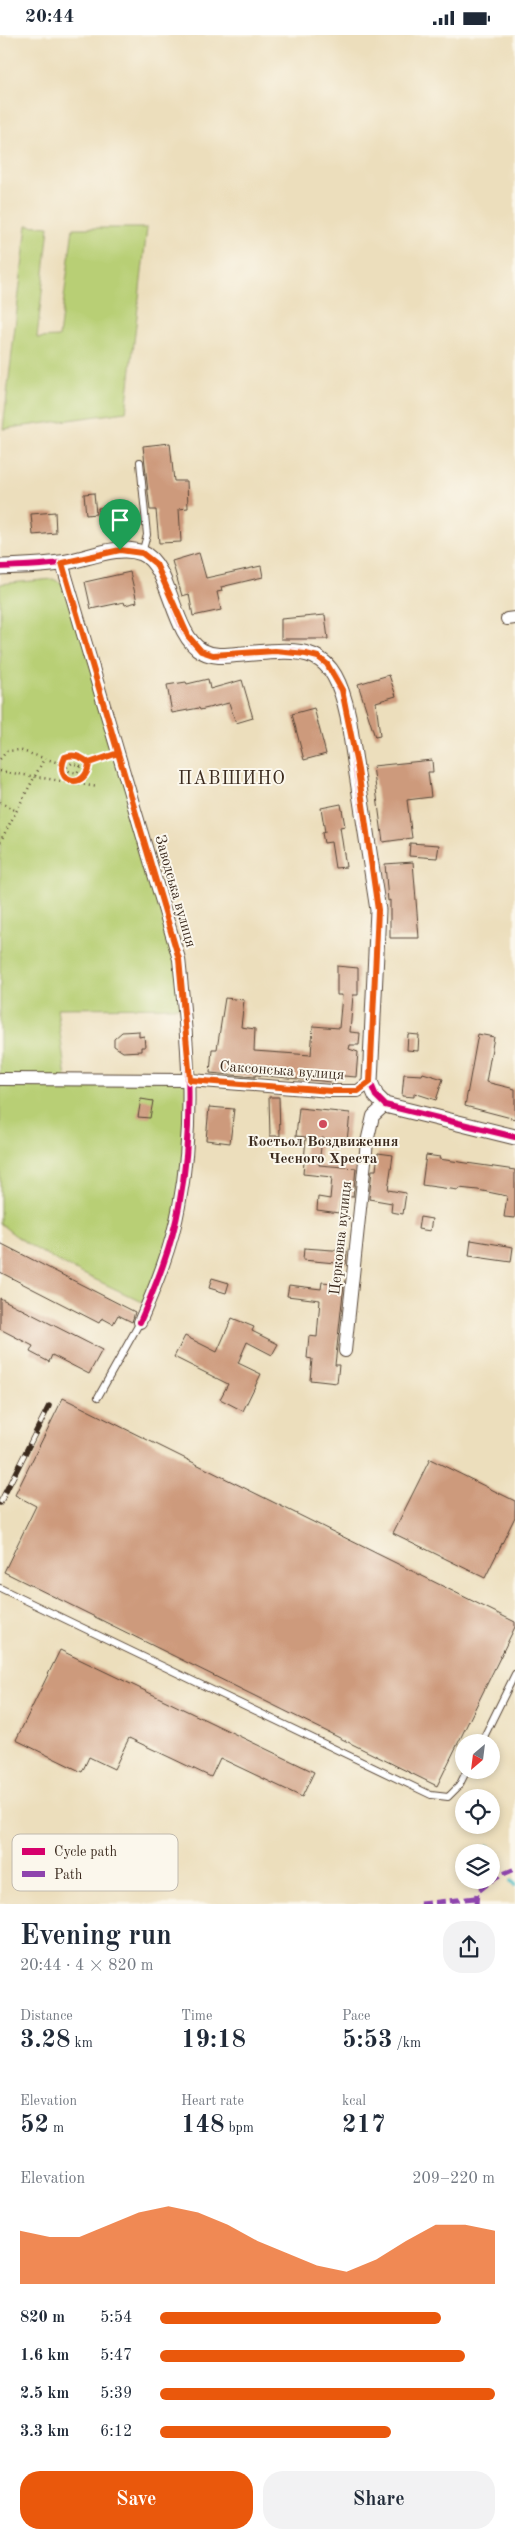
<!DOCTYPE html>
<meta charset="utf-8">
<style>
:root{--surface:#fff;--page:#f2f2f3;--text:#1f2937;--muted:#747a83;--accent:#ea580c}
body{margin:0;font-family:"Old Standard TT",serif;background:var(--page);color:var(--text);height:100vh;display:flex;flex-direction:column;font-size:19px;white-space:nowrap}
*{box-sizing:border-box;margin:0}
p{font-size:16px;color:var(--muted)}
.icon{flex:none;width:28px;height:28px;fill:none;stroke:currentColor;stroke-width:2;stroke-linecap:round;stroke-linejoin:round}
.map{position:relative;height:1869px;overflow:hidden}
.drawer{display:flex;flex-direction:column;background:var(--surface);flex:1}
.drawer>*{flex:none}
.needle{width:32px;rotate:208deg}
.tools{position:absolute;left:455px;top:1699px;display:grid;gap:10px}
.tools a{display:grid;place-items:center;width:45px;height:45px;border-radius:50%;background:var(--surface);box-shadow:0 2px 8px #0003;font-size:25px}
.pin{position:absolute;display:grid;place-items:center;width:42px;height:42px;color:#fff;margin:-51px -21px;border-radius:50% 50% 50% 0;rotate:-45deg;box-shadow:0 0 5px #0007}
.pin .icon{rotate:45deg}
.round{display:grid;place-items:center;flex:none;width:52px;height:52px;border-radius:20px;background:var(--page)}
.summary{display:flex;align-items:center;justify-content:space-between;height:85px;padding:0 20px}
h1{font-size:28px;font-weight:600;line-height:38px}
.stats{display:grid;grid-template-columns:repeat(3,1fr);gap:8px;height:85px;padding:5px 20px}
.stats div{display:grid;align-content:center}
.stats b{font-size:25px;font-weight:600}
.stats small{font-size:14px;font-weight:400}
.stats p{font-size:14px}
.chart{height:140px;padding:10px 20px}
.chart p{display:flex;justify-content:space-between}
.chart svg{width:100%;height:90px;margin-top:5px;fill:var(--accent);opacity:.7}
.button{display:flex;gap:10px;margin-top:auto;padding:10px 20px}
.button a{flex:1;height:58px;border-radius:20px;background:var(--accent);color:#fff;font-size:20px;font-weight:600;line-height:58px;text-align:center}
.button a+a{background:var(--page);color:var(--text)}
ul{padding:0 20px;list-style:none;font-size:16px}
li{display:grid;grid-template-columns:80px 60px 1fr;align-items:center;height:38px}
li i{height:12px;border-radius:6px;background:var(--accent)}
.status{display:flex;justify-content:space-between;align-items:center;height:35px;padding:0 25px;background:var(--surface);direction:ltr}
.status svg{height:14px;fill:currentColor}
.map>svg:first-child{display:block}
.green{fill:#b8cf74;stroke:#7a7c49}
.lines{fill:none;stroke-linecap:round;stroke-linejoin:round}
.stream{stroke:#4cbbc4;stroke-width:4}
.building{fill:#cd9a7b}
.service-casing{stroke:#564536;stroke-width:8}
.minor-casing{stroke:#564536;stroke-width:14}
.tertiary-casing{stroke:#564536;stroke-width:17}
.path{stroke:#564536;stroke-width:2.5;stroke-dasharray:1 4;stroke-linecap:butt}
.service{stroke:#fff;stroke-width:6}
.minor{stroke:#fff;stroke-width:12}
.tertiary{stroke:#fff;stroke-width:15}
.rail-casing{stroke:#3b2a1e;stroke-width:5.5}
.rail{stroke:#fbf7ec;stroke-width:4;stroke-dasharray:11;stroke-linecap:butt}
.quiet{stroke:#8e44ad;stroke-width:5;stroke-dasharray:10 5;stroke-linecap:butt}
.cycleway-casing{stroke:#fbf7ec;stroke-width:9}
.cycleway{stroke:#d6006c;stroke-width:6}
.route-casing{stroke:#fff;stroke-width:10}
.route{stroke:#ea580c;stroke-width:6}
.poi-dot{fill:#d1495b;stroke:#fbf7ec;stroke-width:2}
.labels{text-anchor:middle;stroke-width:4;stroke-linejoin:round;paint-order:stroke}
.street-label{font-size:15px;fill:#3b2a1e;stroke:#fbf7ec}
.poi-label{font-size:15px;font-weight:bold;fill:#3b2a1e;stroke:#fbf7ec}
.quarter-label{font-size:18px;letter-spacing:1px;fill:#3b2a1e;stroke:#fbf7ec}
.key{fill:#fbf7ec;stroke:#c1baae;stroke-width:1}
.key-label{font-size:14px;fill:#3b2a1e}
</style>
<div class="status"><b>20:44</b><svg viewBox="0 0 49 12"><path d="M0 12V9h3v3zM5 12V6h3v6zM10 12V3h3v9zM15 12V0h3v12zM26 1h20v11H26zM47 4h2v5h-2z"/></svg></div>
<div class="map">
<svg width="515" height="1869" viewBox="0 0 515 1869">
<rect width="100%" height="100%" fill="#fbf7ec"/>
<filter id="ink" filterUnits="userSpaceOnUse"><feTurbulence type="fractalNoise" baseFrequency=".02" numOctaves="2"/><feDisplacementMap in="SourceGraphic" scale="10" xChannelSelector="R" yChannelSelector="G"/><feConvolveMatrix kernelMatrix="1 2 1 2 8 2 1 2 1" color-interpolation-filters="sRGB"/></filter>
<filter id="wash" filterUnits="userSpaceOnUse"><feTurbulence type="fractalNoise" baseFrequency=".0096" numOctaves="4" result="noise"/><feDisplacementMap in="SourceGraphic" scale="20" xChannelSelector="R" yChannelSelector="G"/><feGaussianBlur stdDeviation="1.12" result="paint"/><feColorMatrix in="noise" values="0 0 0 0 0 0 0 0 0 0 0 0 0 0 0 0 0 1.4 0 .05"/><feComposite in="paint" operator="in"/></filter>
<g filter="url(#wash)">
<rect width="100%" height="100%" fill="#ecdebc"/>
<!-- green -->
<g class="green">
<path d="M27,190l22,2 -12,111 22,-1 14,-109h74l-21,184 -123,17z"/>
<path d="M53,544l16,8 94,318 21,102 -127,1 9,71 124,1 -11,128 -31,97c-46,-24 -111,-48 -148,-82v-639z"/>
</g>
<g class="lines">
<!-- stream -->
<g class="stream">
<path d="M488,1811l3,7"/>
<path d="M491,1818l8,12"/>
<path d="M511,1846l4,4"/>
</g>
</g>
<g id="blocks">
<!-- building -->
<g class="building">
<path d="M170,408l4,38h13l1,27 -9,1 2,33 -22,1 -3,-33h-6l-7,-64z"/>
<path d="M94,458l2,21 -10,1 -2,-21z"/>
<path d="M120,471l2,19 -22,2 -2,-19z"/>
<path d="M55,477l1,21 -23,2 -2,-21z"/>
<path d="M199,518l7,25 55,-12 2,11 -42,10 1,4 -5,1 4,18 -28,6 -4,-22 -7,2 -10,-35z"/>
<path d="M130,537l7,30 -12,3 -1,-3 -33,7 -6,-27z"/>
<path d="M325,580l3,24h-47v-20z"/>
<path d="M389,640l7,21 -20,6 4,34 -5,1 -17,-53z"/>
<path d="M208,644l2,10 32,-9 11,38 -17,5 -7,-20 -29,7 -1,-2 -27,5 -5,-28 19,-3 1,2z"/>
<path d="M314,673l12,46 -22,6 -12,-46z"/>
<path d="M432,725l1,12h-5l3,25 -24,3 5,38 -29,4 -10,-76z"/>
<path d="M341,769l4,22 -5,1 6,40 -11,1 -4,-26 -7,1 -2,-10 3,-1 -4,-24z"/>
<path d="M410,808l29,2 -2,13 -28,-2z"/>
<path d="M413,827l6,76h-29v-38l-2,1 -3,-37z"/>
<path d="M337,931l21,2v27h-5l-3,37 10,1 -1,12h-9l-1,4 9,3 -2,25 -24,-2 -1,7 -76,-7v2l-45,-4 2,-24h5l8,-51 19,2 -3,27 14,2 -1,22 57,4 2,-29 26,2 3,-33h-5z"/>
<path d="M139,996v6l5,-1 1,11h-4v4l-18,1 -9,-6v-7l8,-7z"/>
<path d="M408,999l11,1 -1,16 -11,-1z"/>
<path d="M478,999l16,3 -8,45 29,7v30l-50,-13z"/>
<path d="M423,1038l20,6 -7,21 -22,-7v4l-12,-1 2,-22 18,1z"/>
<path d="M269,1062h10l1,39h-10z"/>
<path d="M141,1064l12,2 -3,17 -12,-1z"/>
<path d="M209,1072l25,2 -4,34 -24,-3z"/>
<path d="M299,1073l51,5 -3,28 -25,-3 -3,27 37,3 -3,29 -12,-1 -2,17 -22,-3 1,-13 12,2 2,-22 -29,-3 3,-37 -10,-1z"/>
<path d="M378,1118l15,2 -5,35 18,3 -3,21 -12,-2 1,-9 -23,-4 3,-29h4z"/>
<path d="M426,1120l14,2 -1,2 76,11v48l-11,-1 3,-21 -29,-6 -19,-2 -1,2 -36,-5z"/>
<path d="M420,1182l12,2 -2,12 -12,-2z"/>
<path d="M471,1205l42,7 -2,15 -42,-6z"/>
<path d="M0,1208l135,69 -3,10 -14,-7 -5,9 -11,-6 -3,5 -99,-51z"/>
<path d="M304,1213l43,3 -1,13 -43,-4z"/>
<path d="M212,1243l17,5 -3,10 -17,-5z"/>
<path d="M322,1247l22,2 -9,81h4l-2,18 -27,-3 2,-21 -5,-1 2,-22 8,1 3,-37 -33,-4 2,-11 32,4z"/>
<path d="M0,1263l102,52 -13,24 -37,-19 -3,7 -19,-10 3,-6 -33,-17z"/>
<path d="M232,1283l22,9 -2,4 26,13 -6,11 -25,-13 -9,21 23,11 -18,37 -23,-12 8,-15 -54,-27 11,-21 32,16z"/>
<path d="M63,1363l452,224v5l-78,159 -433,-214 32,-66 -21,-11z"/>
<path d="M430,1424l85,42v16l-30,61 -92,-45z"/>
<path d="M60,1615l254,122 -12,25 -82,-39 -9,19 -82,-39 -15,31 -25,-12 -7,15 -66,-32z"/>
</g>
</g>
</g>
<g filter="url(#ink)">
<use href="#blocks" fill-opacity="0" stroke="#564536" stroke-width="1"/>
<g class="lines">
<!-- service casing -->
<g class="service-casing">
<g id="service">
<path d="M140,427l7,73 -5,18"/>
<path d="M98,1362l42,-75"/>
<path d="M0,1553l431,207 17,2 11,-11 8,-16"/>
<path d="M481,1708l34,-69"/>
</g>
</g>
<!-- minor casing -->
<g class="minor-casing">
<g id="minor">
<path d="M62,528l117,396c9,84 16,164 0,247 -7,40 -23,79 -39,116"/>
<path d="M507,584l8,-1"/>
<path d="M0,1044l190,1 141,11h27l12,-9"/>
<path d="M345,1316l22,-209 6,-26 12,-11"/>
</g>
</g>
<!-- tertiary casing -->
<g class="tertiary-casing">
<path id="tertiary" d="M0,532c20,-1 40,-1 60,-4 26,-3 57,-20 82,-10 29,12 30,82 60,98 13,7 27,4 41,3 64,-6 90,-9 105,62l30,194 -8,172 6,14 9,9 130,32"/>
</g>
<!-- path -->
<g class="path">
<path d="M0,724l7,-8 12,-1 43,14"/>
<path d="M89,728c-7,-6 -15,-10 -24,-6 -13,27 22,34 24,6l18,-6"/>
<path d="M81,731l-9,-3 -5,4 2,4 8,2 4,-7 8,-3"/>
<path d="M0,736l98,16"/>
<path d="M0,767l16,9"/>
<path d="M0,807l44,-83"/>
</g>
<!-- service -->
<use href="#service" class="service"/>
<!-- minor -->
<use href="#minor" class="minor"/>
<!-- tertiary -->
<use href="#tertiary" class="tertiary"/>
<!-- rail casing -->
<g class="rail-casing">
<path id="rail" d="M0,1468l49,-97"/>
</g>
<!-- rail -->
<use href="#rail" class="rail"/>
<!-- quiet -->
<g class="quiet">
<path d="M420,1869l55,-6"/>
<path d="M476,1869l1,-12 19,-15 19,-8"/>
</g>
<!-- cycleway casing -->
<g class="cycleway-casing">
<g id="cycleway">
<path d="M62,528l117,396c9,84 16,164 0,247 -7,40 -23,79 -39,116"/>
<path d="M0,532c20,-1 40,-1 60,-4 26,-3 57,-20 82,-10 29,12 30,82 60,98 13,7 27,4 41,3 64,-6 90,-9 105,62l30,194 -8,172 6,14 9,9 130,32"/>
</g>
</g>
<!-- cycleway -->
<use href="#cycleway" class="cycleway"/>
</g>
</g>
<g class="lines" filter="url(#ink)">
<!-- route casing -->
<g class="route-casing">
<path id="route" d="M120,515l-58,13 56,190 -29,10c-7,-6 -15,-10 -24,-6 -13,27 22,34 24,6l29,-10 61,206 11,121 141,11h27l12,-9 8,-172 -20,-140 -16,-80 -15,-26 -9,-7 -12,-3 -31,-3 -62,4 -12,-4 -13,-15 -32,-72 -14,-11 -22,-3"/>
</g>
<!-- route -->
<use href="#route" class="route"/>
</g>
<!-- markers -->
<circle class="poi-dot" cx="323" cy="1089" r="5"/>
<g class="labels">
<!-- street labels -->
<g class="street-label">
<text transform="translate(176 856) rotate(74)" y="5">Заводська вулиця</text>
<text transform="translate(282 1035) rotate(4)" y="5">Саксонська вулиця</text>
<text transform="translate(340 1203) rotate(-84)" y="5">Церковна вулиця</text>
</g>
<!-- poi labels -->
<g class="poi-label">
<text x="323" y="1111">Костьол Воздвиження<tspan x="323" dy="17">Чесного Хреста</tspan></text>
</g>
<!-- quarter labels -->
<g class="quarter-label">
<text x="232" y="749">ПАВШИНО</text>
</g>
</g>
<!-- legend -->
<rect x="12" y="1799" width="166" height="57" rx="8" class="key"/>
<rect x="22" y="1813" width="23" height="7" fill="#d6006c"/>
<rect x="22" y="1836" width="23" height="6" fill="#8e44ad"/>
<g class="key-label">
<text x="54" y="1821">Cycle path</text>
<text x="54" y="1844">Path</text>
</g>
</svg>
<div class="tools">
<a><svg class="needle" viewBox="-14 -14 28 28"><path d="M0-13l5 13h-10z" fill="#e53935"/><path d="M0 13l5-13h-10z" fill="#747a83"/></svg></a>
<a><svg class="icon" aria-label="locate" viewBox="0 0 24 24"><circle cx="12" cy="12" r="6"/><path d="M12 2v4M12 18v4M2 12h4M18 12h4"/></svg></a>
<a><svg class="icon" aria-label="layers" viewBox="0 0 24 24"><path d="M12 4l9 5-9 5-9-5zM3 14l9 5 9-5"/></svg></a>
</div>
<div class="pin" style="left:120px;top:515px;background:#1e9e55"><svg class="icon" aria-label="arrive" viewBox="0 0 24 24"><path d="M6 21V4h12l-3 4 3 4H6"/></svg></div>
</div>
<section class="drawer">
<div class="summary"><div><h1>Evening run</h1><p>20:44 · 4 × 820 m</p></div><a class="round"><svg class="icon" aria-label="share" viewBox="0 0 24 24"><path d="M12 15V3M7 8l5-5 5 5M5 13v7h14v-7"/></svg></a></div>
<div class="stats">
<div><p>Distance</p><b>3.28<small> km</small></b></div>
<div><p>Time</p><b>19:18</b></div>
<div><p>Pace</p><b>5:53<small> /km</small></b></div>
</div>
<div class="stats">
<div><p>Elevation</p><b>52<small> m</small></b></div>
<div><p>Heart rate</p><b>148<small> bpm</small></b></div>
<div><p>kcal</p><b>217</b></div>
</div>
<div class="chart"><p><span>Elevation</span>209–220 m</p>
<svg viewBox="0 0 160 44" preserveAspectRatio="none"><path d="M0 44V18L10 21L20 21L30 15L40 9L50 6L60 9L70 15L80 23L90 29L100 35L110 38L120 32L130 23L140 15L150 15L160 18V44z"/></svg>
</div>
<ul>
<li><b>820 m</b>5:54<i style="width:84%"></i></li>
<li><b>1.6 km</b>5:47<i style="width:91%"></i></li>
<li><b>2.5 km</b>5:39<i style="width:100%"></i></li>
<li><b>3.3 km</b>6:12<i style="width:69%"></i></li>
</ul>
<div class="button"><a>Save</a><a>Share</a></div>
</section>
